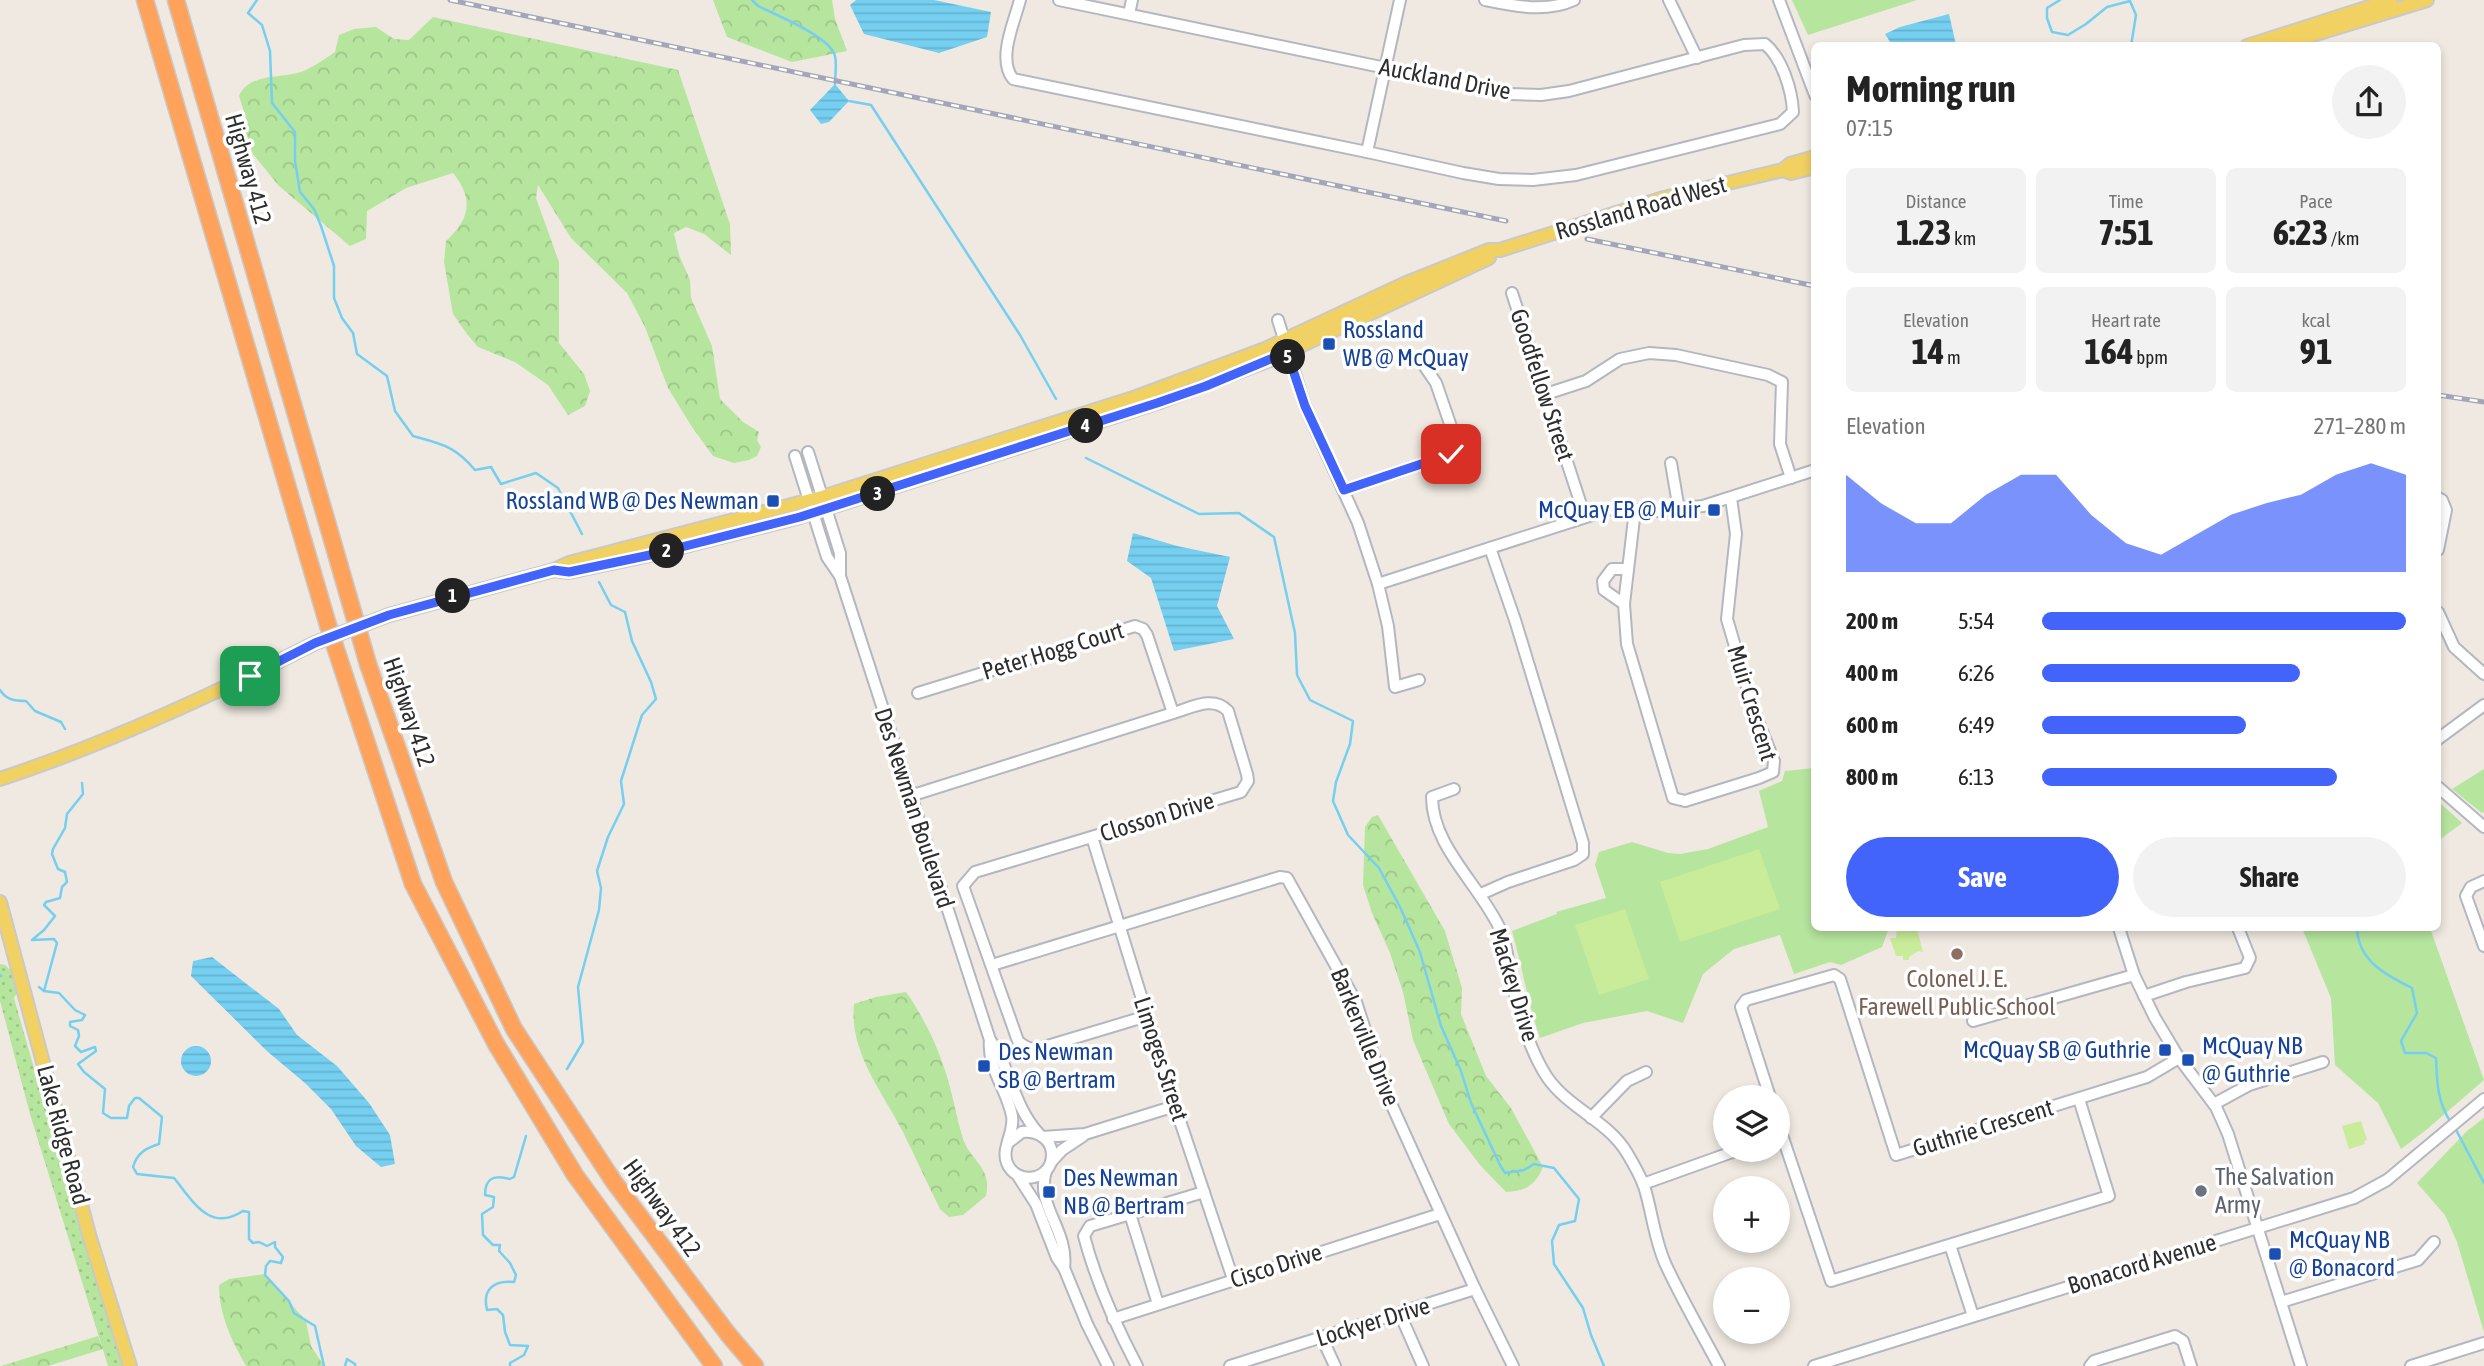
<!DOCTYPE html>
<meta charset="utf-8">
<style>
:root{--surface:#fff;--page:#f2f2f2;--text:#222;--muted:#767676;--accent:#4264fb}
body{margin:0;font-family:"Asap Condensed",sans-serif;background:var(--page);color:var(--text);height:100vh;display:flex;flex-direction:column;font-size:26px;white-space:nowrap}
*{box-sizing:border-box;margin:0}
p{font-size:23px;color:var(--muted)}
.icon{flex:none;width:38px;height:38px;fill:none;stroke:currentColor;stroke-width:2;stroke-linecap:round;stroke-linejoin:round}
.map{position:relative;flex:1;overflow:hidden}
.sheet{position:absolute;left:1811px;top:42px;width:630px;height:889px;display:flex;flex-direction:column;background:var(--surface);border-radius:10px;box-shadow:0 4px 10px #0003}
.sheet>*{flex:none}
.controls{position:absolute;left:1713px;top:1085px;display:grid;gap:14px}
.controls a{display:grid;place-items:center;width:77px;height:77px;border-radius:50%;background:var(--surface);box-shadow:0 4px 10px #0003;font-size:35px}
.pin{position:absolute;display:grid;place-items:center;width:60px;height:60px;color:#fff;margin:-30px;border-radius:14px;box-shadow:0 4px 10px #0006}
.km{position:absolute;width:35px;height:35px;margin:-18px;border-radius:50%;background:#222;color:#fff;font-size:19px;line-height:35px;text-align:center}
.round{display:grid;place-items:center;flex:none;width:74px;height:74px;border-radius:37px;background:var(--page)}
.overview{display:flex;align-items:center;justify-content:space-between;height:119px;padding:0 35px}
h1{font-size:38px;font-weight:700;line-height:52px}
.stats{display:grid;grid-template-columns:repeat(3,1fr);gap:10px;height:119px;padding:7px 35px}
.stats div{display:grid;align-content:center;border-radius:10px;background:var(--page);text-align:center}
.stats b{font-size:35px;font-weight:700}
.stats small{font-size:19px;font-weight:400}
.stats p{font-size:19px}
.chart{height:196px;padding:14px 35px}
.chart p{display:flex;justify-content:space-between}
.chart svg{width:100%;height:126px;margin-top:7px;fill:var(--accent);opacity:.7}
.button{display:flex;gap:14px;margin-top:auto;padding:14px 35px}
.button a{flex:1;height:80px;border-radius:42px;background:var(--accent);color:#fff;font-size:28px;font-weight:700;line-height:80px;text-align:center}
.button a+a{background:var(--page);color:var(--text)}
ul{padding:0 35px;list-style:none;font-size:23px}
li{display:grid;grid-template-columns:112px 84px 1fr;align-items:center;height:52px}
li i{height:18px;border-radius:9px;background:var(--accent)}
.map>svg:first-child{display:block}
.grass{fill:url(#grass-dots)}
.forest{fill:url(#forest-crowns)}
.park{fill:#b6e59e}
.pitch{fill:#c9ec9a}
.water{fill:url(#water-rules)}
.lines{fill:none;stroke-linecap:round;stroke-linejoin:round}
.stream{stroke:#75cff0;stroke-width:2.5}
.minor-casing{stroke:#b4b7c1;stroke-width:14}
.major-casing{stroke:#c9c9c9;stroke-width:16}
.highway-casing{stroke:#c9c9c9;stroke-width:19}
.minor{stroke:#fff;stroke-width:10}
.major{stroke:#f2d163;stroke-width:12}
.highway{stroke:#ffa35c;stroke-width:16}
.rail-casing{stroke:#a3a6b8;stroke-width:5}
.rail{stroke:#fff;stroke-width:2.5;stroke-dasharray:8;stroke-linecap:butt}
.major-bridge-casing{stroke:#c9c9c9;stroke-width:16;stroke-linecap:butt}
.major-bridge{stroke:#f2d163;stroke-width:12}
.route-casing{stroke:#fff;stroke-width:14}
.route{stroke:#4264fb;stroke-width:9}
.transit-dot{fill:#1a4fb4;stroke:#fff;stroke-width:2.5}
.education-dot{fill:#8d6e63;stroke:#fff;stroke-width:2.5}
.worship-dot{fill:#6b7280;stroke:#fff;stroke-width:2.5}
.labels{text-anchor:middle;stroke-width:7;stroke-linejoin:round;paint-order:stroke}
.street-label{font-size:24px;fill:#2e2e2e;stroke:#fff}
.transit-label{font-size:24px;fill:#164399;stroke:#fff;text-anchor:start}
.education-label{font-size:24px;fill:#785e54;stroke:#fff}
.worship-label{font-size:24px;fill:#5b616d;stroke:#fff;text-anchor:start}
</style>
<div class="map">
<svg width="2484" height="1366" viewBox="0 0 2484 1366">
<defs>
<pattern id="grass-dots" width="8" height="8" patternUnits="userSpaceOnUse" patternTransform="scale(1.75)"><rect width="8" height="8" fill="#b6e59e"/><path d="M2 2h.1M6 6h.1" fill="none" stroke="#9dc588" stroke-width="1.8" stroke-linecap="round"/></pattern>
<pattern id="forest-crowns" width="20" height="18" patternUnits="userSpaceOnUse" patternTransform="scale(1.75)"><rect width="20" height="18" fill="#b6e59e"/><path d="M2 6a3 3 0 1 1 6 0M12 15a3 3 0 1 1 6 0" fill="none" stroke="#9dc588"/></pattern>
<pattern id="water-rules" width="6" height="5" patternUnits="userSpaceOnUse" patternTransform="scale(1.75)"><rect width="6" height="5" fill="#75cff0"/><path d="M0 2.5h6" fill="none" stroke="#66b2ce"/></pattern>
</defs>
<rect width="100%" height="100%" fill="#efe9e1"/>
<!-- grass -->
<path class="grass" d="M0,964l5,1 18,17 -9,16 69,242 40,126h-15l-78,-252 -30,-113z"/>
<!-- forest -->
<g class="forest">
<path d="M713,0h119l3,19 12,32 -55,11 -65,-25z"/>
<path d="M433,17l245,53 52,154 1,31 -27,-21 -18,-7 -12,6 5,22 11,25 1,18 21,48 8,53 23,23 16,10 -2,8 4,7 -4,9 -8,4 -15,3 -21,-7 -21,-29 -24,-39 -23,-61 -18,-34 -56,-55 -33,-53 -2,13 23,64v81l25,31 6,17 -5,15 -17,9 -20,-30 -33,-23 -37,-15 -11,-13 -14,-20 -9,-52 2,-21c23,-21 29,-41 7,-68l-47,15 -39,23 -1,28 -16,7 -71,-60 -26,-32 -7,-19v-17l-7,-22c11,-25 46,-16 67,-26 10,-5 20,-12 29,-18l4,-17 15,-6 22,-2 18,12 15,1z"/>
<path d="M1378,815l67,116 17,57 -1,26 25,62 25,32 32,59c-8,19 -18,24 -37,25l-26,-27 -31,-41 -36,-84 -10,-48 -13,-39 -18,-40 -9,-28 2,-58 7,-10z"/>
<path d="M906,992c19,27 33,57 42,88 6,20 9,40 15,59 9,24 29,28 23,57l-23,19 -14,2 -9,-8c-13,-26 -25,-53 -38,-79 -21,-40 -53,-79 -48,-126l22,-7z"/>
<path d="M265,1274l41,47 5,25 13,20h-78c-14,-25 -27,-51 -27,-81l10,-6z"/>
<path d="M98,1336l5,13 -55,17h-47z"/>
</g>
<!-- park -->
<g class="park">
<path d="M1792,0h125l-109,35z"/>
<path d="M1815,768v160h74l-7,19 -41,18 -11,-3 -36,12 -14,-39 -46,14 -31,25 -20,49 -36,-12 -64,12 -43,15c-12,-35 -18,-71 -28,-107l45,-17 -1,-2 50,-14 -11,-33 4,-13 33,-10 36,11 12,1 28,-5 60,-22 -9,-36 23,-10 3,-10z"/>
<path d="M2484,769v43l-2,1 -30,-24z"/>
<path d="M2438,801l24,22 -24,18z"/>
<path d="M2302,928h128l54,152 -58,50 -25,19 -23,-46 -43,-38 -4,-67z"/>
<path d="M2484,1118v214l-27,-90 -12,-27 -28,-32 50,-52z"/>
</g>
<!-- pitch -->
<g class="pitch">
<path d="M1759,849l21,60 -100,33 -20,-60z"/>
<path d="M1625,909l24,70 -50,16 -24,-70z"/>
<path d="M1897,928l20,1 6,23 -5,-1 -9,6v3h-6v-4h-7l-6,-18h6z"/>
<path d="M2361,1121l6,19 -3,1 1,3 -16,5 -7,-23z"/>
</g>
<!-- water -->
<g class="water">
<path d="M856,0h78l57,12 -4,25 -48,16 -75,-19 -14,-29z"/>
<path d="M1949,14l7,31h-64l-7,-11 15,-7z"/>
<path d="M835,84l14,17 -20,21 -8,2 -11,-14z"/>
<path d="M1133,533l44,13 53,11 -13,49 17,33 -60,12 -23,-73 -24,-17z"/>
<path d="M212,957l67,52 18,26 40,31 32,37 21,32 5,29 -14,3 -25,-21 -25,-37 -26,-26 -37,-31 -77,-76 2,-15z"/>
<circle cx="196" cy="1061" r="15"/>
</g>
<g class="lines">
<!-- stream -->
<g class="stream">
<path d="M257,0l-9,13 14,12 8,26 2,52 23,29v29l5,31 14,17 7,17 13,40v32l8,20 11,15 4,21 30,22 8,35 18,25c29,8 42,10 62,34l16,-3 10,17 35,-11 22,15 24,46"/>
<path d="M752,0l6,6c18,9 73,31 77,50 2,8 0,19 0,28"/>
<path d="M2060,0l-13,8v10l5,14 16,3 18,-11 21,-17 23,-6 6,14 -5,31"/>
<path d="M849,101l22,4 149,230 36,64"/>
<path d="M1086,458l113,56 40,-1 35,24 21,96 2,42 13,25 43,21 -3,23 -14,38 -3,19 15,34 31,33 21,39 20,45 21,74 20,45 10,32 29,62 5,8 19,-3 10,-6 20,4 25,31 -4,22 -16,4 -7,16 2,23 29,44 8,27 13,31"/>
<path d="M0,690c6,10 15,11 26,11l9,10 26,11 4,7"/>
<path d="M2357,928c1,33 29,47 55,60l5,25 -16,28 4,12h21l10,5c1,23 1,43 14,63"/>
<path d="M0,975l1,1"/>
<path d="M39,987l5,4 15,2 16,17 10,5 -3,5 -12,2v4l8,4 1,6 -4,10 6,6 14,-5 1,4 -18,13 6,8 21,17 -2,24 8,5h16l2,-12 6,-8h4l23,19 -3,27c-13,4 -22,9 -26,23l4,7 37,4c19,23 35,55 69,33l6,1v27l4,4 6,-1 8,4 8,-4v5l8,10 -2,6 -11,-2 -4,5 -1,9 24,26 5,12 21,13 9,40"/>
<path d="M44,991l13,-48 -3,-4 -22,1 12,-10 11,-14 -11,-11 2,-3 14,-4 2,-11 5,-5 -2,-10 -7,-3 -6,-15 1,-5 12,-21 2,-14 16,-20 -1,-11"/>
<path d="M567,1069l16,-27 -5,-55 21,-77 2,-22 -4,-17 11,-34 16,-33 -3,-23 21,-66 14,-16 -5,-17 -19,-41 -7,-29 -14,-7 -12,-23"/>
<path d="M2454,1126l30,57"/>
<path d="M345,1366l2,-7 8,5v2"/>
<path d="M510,1366v-3l14,-8 4,-9 -18,-1 -5,-13 -2,-17 -6,-6 -10,1c-5,-21 7,-30 27,-28l2,-7 -6,-12 -11,-12 1,-6h-7l-10,-10 -1,-21 11,-7 1,-10 -9,-2c0,-18 10,-20 25,-16l4,-2 12,-41"/>
</g>
<!-- minor casing -->
<g class="minor-casing">
<g id="minor">
<path d="M1020,0c-6,23 -23,59 -7,79l354,73 33,-152"/>
<path d="M1059,0l452,94 30,1 28,-4 175,-46 21,-1c17,14 27,46 28,68l-13,12 -204,51 -43,5 -34,-1 -36,-6 -96,-21"/>
<path d="M1485,0c29,6 61,13 89,0"/>
<path d="M1669,0l28,58"/>
<path d="M1779,0l36,95"/>
<path d="M1129,14l3,-14"/>
<path d="M1512,293l73,224"/>
<path d="M1278,320l27,86 53,117 20,61 10,42 7,61 24,-7"/>
<path d="M1546,394l40,-13 34,-22 29,-6 27,2 92,20 14,7 -2,62 11,34"/>
<path d="M808,452l32,101v23l150,464c21,28 22,64 49,94"/>
<path d="M795,456l32,101 13,19"/>
<path d="M1671,463l8,47"/>
<path d="M1344,490l107,-36 7,-7 -22,-64 -15,-22"/>
<path d="M2438,498l4,2 4,10 -8,40"/>
<path d="M1635,510l-11,94 3,40 46,154 12,3 74,-23 14,-6 1,-11 -20,-50 -27,-92 9,-85 -5,-36"/>
<path d="M1378,584l233,-75 46,2 46,-5 112,-36"/>
<path d="M1624,604l-20,-14 -1,-9 9,-12h16"/>
<path d="M2438,612l16,35 30,27"/>
<path d="M918,693l217,-67 8,3 4,6 26,78"/>
<path d="M2438,739l46,-34"/>
<path d="M2438,787l46,40"/>
<path d="M1454,789l-22,8c0,50 49,89 69,134 6,14 7,32 10,47 7,32 17,70 36,99 21,31 61,44 80,76 6,10 13,22 17,33 8,25 10,52 21,77 16,35 36,69 54,103"/>
<path d="M910,796l263,-83c18,-5 40,-18 55,-2l19,63 1,7 -7,11 -266,80 -12,14 55,155c9,8 14,9 26,6l103,-31"/>
<path d="M1092,837l83,269 58,173"/>
<path d="M2484,881l-13,6 -5,9 18,50"/>
<path d="M1481,894l27,-12 66,-22 9,-6v-11l-68,-223 -25,-72"/>
<path d="M2119,928l15,47 21,43 24,40 37,49 12,27 73,232"/>
<path d="M992,965l288,-88 7,1 69,124 28,86 91,201 38,77"/>
<path d="M2144,996l42,-14 59,-14 5,-10 -12,-30"/>
<path d="M1973,1021l161,-46"/>
<path d="M990,1040c-3,28 17,49 22,76 3,16 -11,32 -5,47 9,23 45,18 45,-8 0,-16 -15,-25 -30,-23l-13,10"/>
<path d="M1770,1097l-29,-90 5,-7 88,-25 6,4 56,176 251,-78 32,-19"/>
<path d="M2214,1104l35,-19 74,-23"/>
<path d="M1591,1118l36,-37 19,-9"/>
<path d="M1778,1123l53,158 278,-85 -30,-97"/>
<path d="M1043,1137l42,-3 90,-28"/>
<path d="M1051,1162l11,-12 21,-14"/>
<path d="M1046,1171c-11,35 23,59 18,97"/>
<path d="M1018,1176l18,28 21,54 7,10 23,56 21,42"/>
<path d="M1643,1184l95,-34"/>
<path d="M1130,1214l28,90"/>
<path d="M1950,1245l23,71"/>
<path d="M2281,1302l137,-42 16,-18"/>
<path d="M1400,1314l23,52"/>
<path d="M1113,1319l327,-105"/>
<path d="M1322,1338l13,28"/>
<path d="M1137,1366c-22,-42 -41,-84 -53,-130l6,-10 114,-34"/>
<path d="M1230,1366l245,-77"/>
<path d="M1814,1366l540,-168 33,-18 97,-81"/>
<path d="M2090,1366l4,-5 81,-25 8,5 8,25"/>
<path d="M2411,1366l73,-23"/>
</g>
</g>
<!-- major casing -->
<g class="major-casing">
<g id="major">
<path d="M2247,46l144,-46"/>
<path d="M2277,46l150,-46"/>
<path d="M1783,170l8,3 24,-6"/>
<path d="M554,570l15,2 81,-17 150,-38 357,-114 113,-43 219,-102"/>
<path d="M389,615l165,-45 15,-7 253,-66 314,-100 129,-48 139,-65 85,-34h11l164,-52 119,-28 7,-6 25,-7"/>
<path d="M0,779c109,-36 213,-84 315,-136"/>
<path d="M0,902l90,336 40,128"/>
</g>
</g>
<!-- highway casing -->
<g class="highway-casing">
<g id="highway">
<path d="M145,0l183,625 85,259 83,160 79,131 139,191"/>
<path d="M176,0l192,664 76,218 70,147 100,153 114,152 27,32"/>
</g>
</g>
<!-- minor -->
<use href="#minor" class="minor"/>
<!-- major -->
<use href="#major" class="major"/>
<!-- highway -->
<use href="#highway" class="highway"/>
<!-- rail casing -->
<g class="rail-casing">
<g id="rail">
<path d="M450,0l1056,221"/>
<path d="M1587,239l228,47"/>
<path d="M2438,395l46,7"/>
</g>
</g>
<!-- rail -->
<use href="#rail" class="rail"/>
<!-- major-bridge casing -->
<g class="major-bridge-casing">
<path id="major-bridge" d="M315,643l74,-28"/>
</g>
<!-- major-bridge -->
<use href="#major-bridge" class="major-bridge"/>
</g>
<g class="lines">
<!-- route casing -->
<g class="route-casing">
<path id="route" d="M250,676l65,-33 74,-28 165,-45 15,2 81,-17 150,-38 357,-114 49,-17 81,-34 18,54 39,84 107,-36"/>
</g>
<!-- route -->
<use href="#route" class="route"/>
</g>
<!-- markers -->
<g class="transit-dot">
<rect x="1322" y="337" width="14" height="14" rx="3.5"/>
<rect x="766" y="494" width="14" height="14" rx="3.5"/>
<rect x="1707" y="503" width="14" height="14" rx="3.5"/>
<rect x="2158" y="1043" width="14" height="14" rx="3.5"/>
<rect x="2181" y="1053" width="14" height="14" rx="3.5"/>
<rect x="977" y="1059" width="14" height="14" rx="3.5"/>
<rect x="1042" y="1185" width="14" height="14" rx="3.5"/>
<rect x="2268" y="1247" width="14" height="14" rx="3.5"/>
</g>
<circle class="education-dot" cx="1957" cy="954" r="7"/>
<circle class="worship-dot" cx="2201" cy="1191" r="7"/>
<g class="labels">
<!-- street labels -->
<g class="street-label">
<text transform="translate(1445 79) rotate(11)" y="8">Auckland Drive</text>
<text transform="translate(248 169) rotate(74)" y="8">Highway 412</text>
<text transform="translate(1641 208) rotate(-16)" y="8">Rossland Road West</text>
<text transform="translate(1542 385) rotate(72)" y="8">Goodfellow Street</text>
<text transform="translate(1053 651) rotate(-17)" y="8">Peter Hogg Court</text>
<text transform="translate(1752 703) rotate(73)" y="8">Muir Crescent</text>
<text transform="translate(409 712) rotate(71)" y="8">Highway 412</text>
<text transform="translate(914 808) rotate(72)" y="8">Des Newman Boulevard</text>
<text transform="translate(1157 817) rotate(-17)" y="8">Closson Drive</text>
<text transform="translate(1514 985) rotate(73)" y="8">Mackey Drive</text>
<text transform="translate(1365 1037) rotate(68)" y="8">Barkerville Drive</text>
<text transform="translate(1161 1059) rotate(72)" y="8">Limoges Street</text>
<text transform="translate(1983 1128) rotate(-17)" y="8">Guthrie Crescent</text>
<text transform="translate(63 1135) rotate(75)" y="8">Lake Ridge Road</text>
<text transform="translate(662 1208) rotate(54)" y="8">Highway 412</text>
<text transform="translate(2142 1264) rotate(-17)" y="8">Bonacord Avenue</text>
<text transform="translate(1276 1266) rotate(-18)" y="8">Cisco Drive</text>
<text transform="translate(1373 1322) rotate(-17)" y="8">Lockyer Drive</text>
</g>
<!-- transit labels -->
<g class="transit-label">
<text x="1343" y="338">Rossland<tspan x="1343" dy="28">WB @ McQuay</tspan></text>
<text x="759" y="509" text-anchor="end">Rossland WB @ Des Newman</text>
<text x="1700" y="518" text-anchor="end">McQuay EB @ Muir</text>
<text x="2202" y="1054">McQuay NB<tspan x="2202" dy="28">@ Guthrie</tspan></text>
<text x="2151" y="1058" text-anchor="end">McQuay SB @ Guthrie</text>
<text x="998" y="1060">Des Newman<tspan x="998" dy="28">SB @ Bertram</tspan></text>
<text x="1063" y="1186">Des Newman<tspan x="1063" dy="28">NB @ Bertram</tspan></text>
<text x="2289" y="1248">McQuay NB<tspan x="2289" dy="28">@ Bonacord</tspan></text>
</g>
<!-- education labels -->
<g class="education-label">
<text x="1957" y="987">Colonel J. E.<tspan x="1957" dy="28">Farewell Public School</tspan></text>
</g>
<!-- worship labels -->
<g class="worship-label">
<text x="2215" y="1185">The Salvation<tspan x="2215" dy="28">Army</tspan></text>
</g>
</g>
</svg>
<div class="controls">
<a><svg class="icon" aria-label="layers" viewBox="0 0 24 24"><path d="M12 4l9 5-9 5-9-5zM3 14l9 5 9-5"/></svg></a>
<a>+</a>
<a>−</a>
</div>
<div class="pin" style="left:250px;top:676px;background:#1e9e55"><svg class="icon" aria-label="arrive" viewBox="0 0 24 24"><path d="M6 21V4h12l-3 4 3 4H6"/></svg></div>
<div class="pin" style="left:1451px;top:454px;background:#d93025"><svg class="icon" aria-label="check" viewBox="0 0 24 24"><path d="M5 12l5 5 9-10"/></svg></div>
<b class="km" style="left:453px;top:596px">1</b>
<b class="km" style="left:667px;top:551px">2</b>
<b class="km" style="left:878px;top:494px">3</b>
<b class="km" style="left:1086px;top:426px">4</b>
<b class="km" style="left:1288px;top:357px">5</b>
<section class="sheet">
<div class="overview"><div><h1>Morning run</h1><p>07:15</p></div><a class="round"><svg class="icon" aria-label="share" viewBox="0 0 24 24"><path d="M12 15V3M7 8l5-5 5 5M5 13v7h14v-7"/></svg></a></div>
<div class="stats">
<div><p>Distance</p><b>1.23<small> km</small></b></div>
<div><p>Time</p><b>7:51</b></div>
<div><p>Pace</p><b>6:23<small> /km</small></b></div>
</div>
<div class="stats">
<div><p>Elevation</p><b>14<small> m</small></b></div>
<div><p>Heart rate</p><b>164<small> bpm</small></b></div>
<div><p>kcal</p><b>91</b></div>
</div>
<div class="chart"><p><span>Elevation</span>271–280 m</p>
<svg viewBox="0 0 160 44" preserveAspectRatio="none"><path d="M0 44V10L10 20L20 27L30 27L40 17L50 10L60 10L70 24L80 34L90 38L100 31L110 24L120 20L130 17L140 10L150 6L160 10V44z"/></svg>
</div>
<ul>
<li><b>200 m</b>5:54<i style="width:100%"></i></li>
<li><b>400 m</b>6:26<i style="width:71%"></i></li>
<li><b>600 m</b>6:49<i style="width:56%"></i></li>
<li><b>800 m</b>6:13<i style="width:81%"></i></li>
</ul>
<div class="button"><a>Save</a><a>Share</a></div>
</section>
</div>
